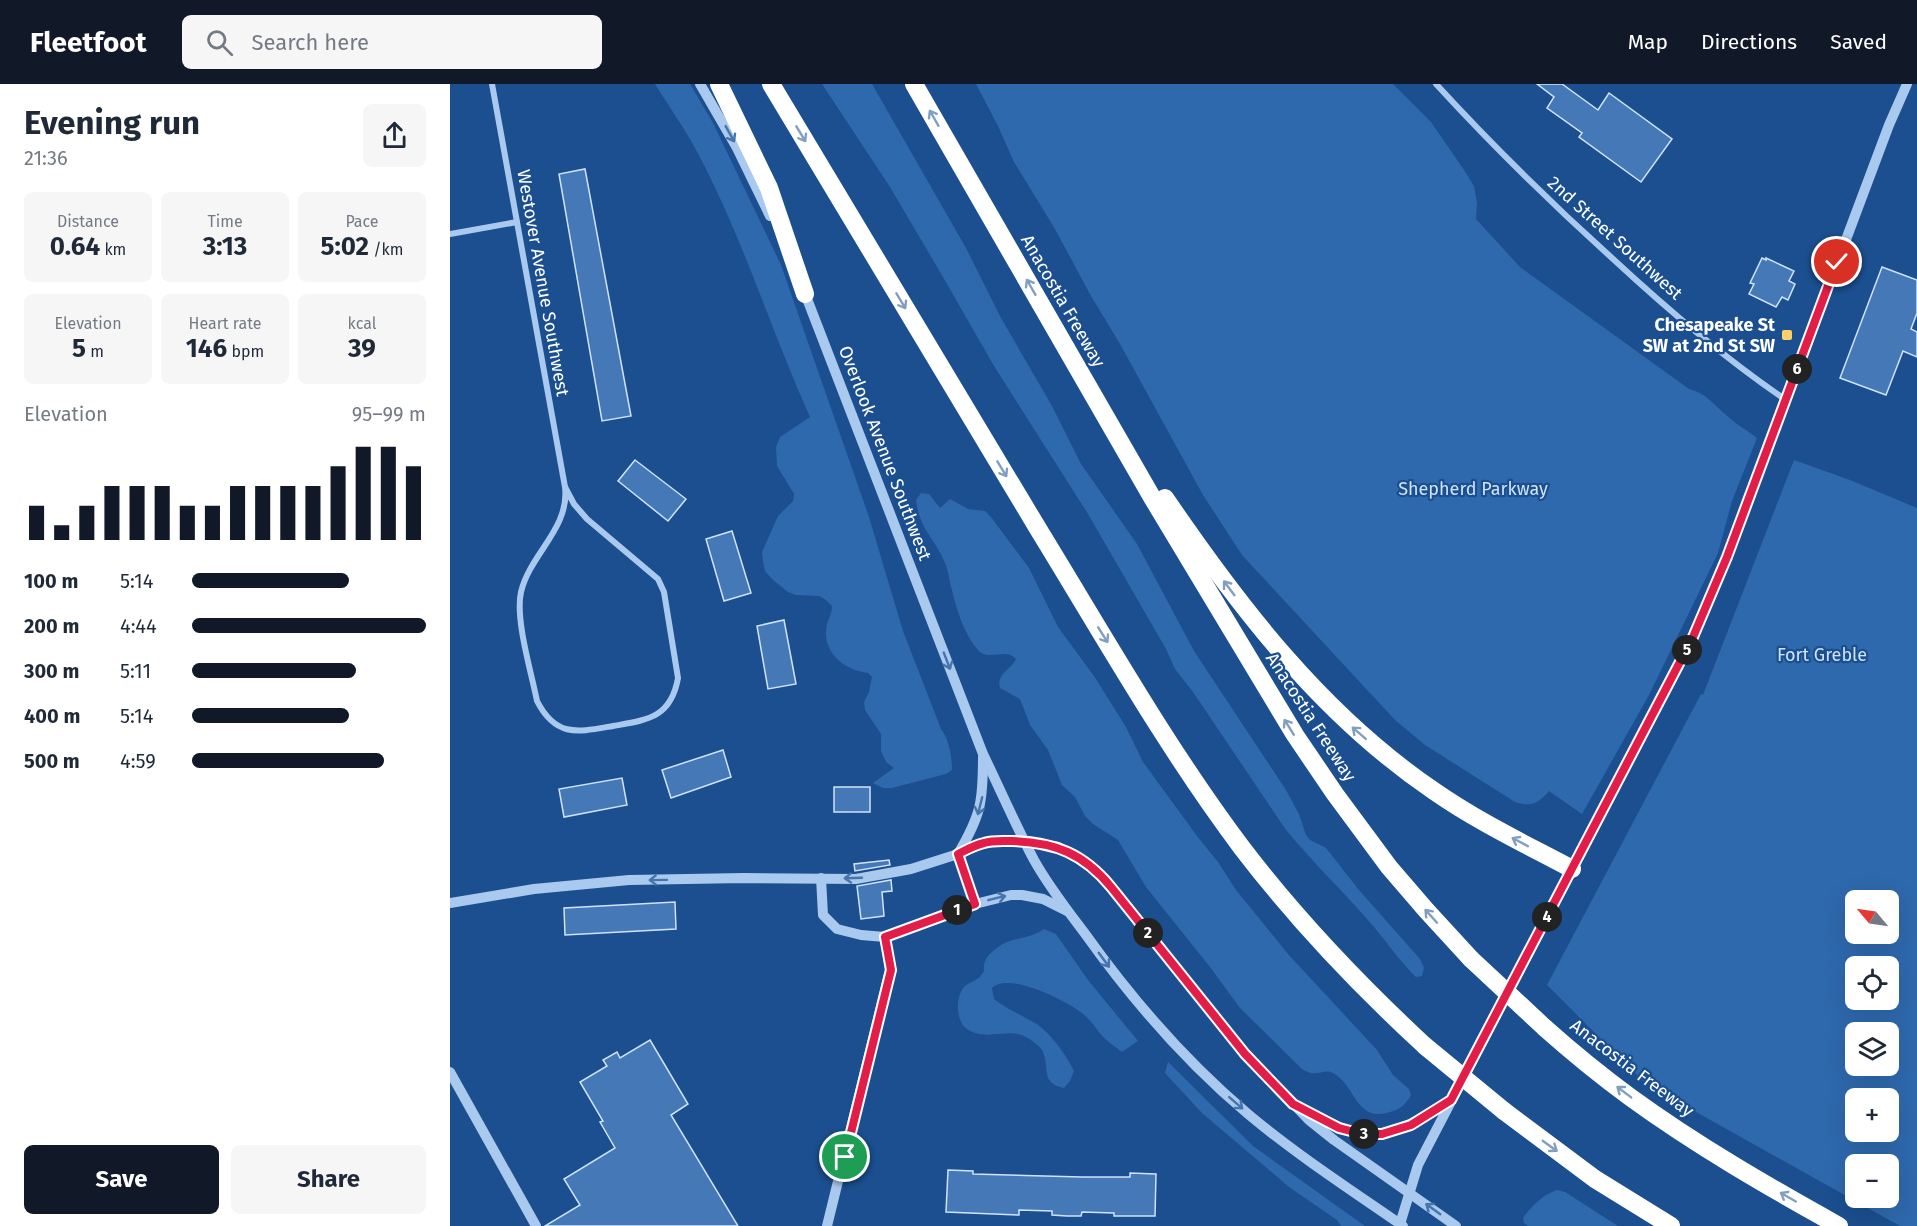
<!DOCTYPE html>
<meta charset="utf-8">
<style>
:root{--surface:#fff;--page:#f6f6f7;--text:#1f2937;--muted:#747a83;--accent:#111827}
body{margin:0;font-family:"Fira Sans",sans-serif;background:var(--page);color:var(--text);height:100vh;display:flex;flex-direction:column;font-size:22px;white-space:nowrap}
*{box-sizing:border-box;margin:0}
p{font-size:20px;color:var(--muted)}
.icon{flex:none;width:33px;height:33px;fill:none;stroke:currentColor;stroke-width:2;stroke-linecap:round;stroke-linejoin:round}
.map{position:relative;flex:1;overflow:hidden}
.side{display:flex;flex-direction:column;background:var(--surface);width:450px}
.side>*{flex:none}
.needle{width:39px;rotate:299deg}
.tools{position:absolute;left:1395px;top:806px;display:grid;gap:12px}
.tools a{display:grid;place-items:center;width:54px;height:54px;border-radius:9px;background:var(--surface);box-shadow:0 6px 24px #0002;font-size:30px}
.pin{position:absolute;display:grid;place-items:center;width:51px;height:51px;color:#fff;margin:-26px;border:3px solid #fff;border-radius:50%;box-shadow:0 2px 6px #0007}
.km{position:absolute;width:30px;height:30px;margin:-15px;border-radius:50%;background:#222;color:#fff;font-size:16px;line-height:30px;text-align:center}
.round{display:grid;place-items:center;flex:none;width:63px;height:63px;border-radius:9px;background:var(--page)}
.headline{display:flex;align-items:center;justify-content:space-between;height:102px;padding:0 24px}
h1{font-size:33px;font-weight:700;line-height:45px}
.stats{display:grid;grid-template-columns:repeat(3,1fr);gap:9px;height:102px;padding:6px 24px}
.stats div{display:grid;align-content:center;border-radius:9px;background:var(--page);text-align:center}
.stats b{font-size:26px;font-weight:700}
.stats small{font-size:16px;font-weight:400}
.stats p{font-size:16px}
.chart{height:168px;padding:12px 24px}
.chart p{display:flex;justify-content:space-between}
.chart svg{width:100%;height:108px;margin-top:6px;stroke:var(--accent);stroke-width:6}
.cta{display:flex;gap:12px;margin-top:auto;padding:12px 24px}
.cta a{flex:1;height:69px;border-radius:9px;background:var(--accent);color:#fff;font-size:24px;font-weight:700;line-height:69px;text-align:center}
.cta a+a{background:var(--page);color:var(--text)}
ul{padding:0 24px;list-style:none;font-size:20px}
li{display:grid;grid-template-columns:96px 72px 1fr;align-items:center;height:45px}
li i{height:15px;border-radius:8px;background:var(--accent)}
header{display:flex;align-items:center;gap:36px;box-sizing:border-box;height:84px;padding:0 30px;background:var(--accent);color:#fff}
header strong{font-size:28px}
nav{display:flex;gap:33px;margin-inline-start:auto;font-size:21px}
.search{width:420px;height:54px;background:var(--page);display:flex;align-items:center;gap:15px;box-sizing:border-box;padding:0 21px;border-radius:9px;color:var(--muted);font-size:22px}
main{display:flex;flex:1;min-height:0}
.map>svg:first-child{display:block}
.green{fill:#2e69ad;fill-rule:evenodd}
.building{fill:#4478b7;stroke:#cfe3fa;stroke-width:1.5}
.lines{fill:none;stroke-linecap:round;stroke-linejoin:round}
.minor{stroke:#a9c9ee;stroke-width:6}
.tertiary{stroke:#a9c9ee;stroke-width:10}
.motorway{stroke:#fff;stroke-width:18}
.motorway-bridge{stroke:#fff;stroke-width:18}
.oneway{stroke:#829ec1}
.oneway2{stroke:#4674ac}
.route-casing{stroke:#fff;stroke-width:12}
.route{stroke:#e11d48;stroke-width:8}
.poi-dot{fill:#ffd166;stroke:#1b4f8f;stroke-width:2}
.labels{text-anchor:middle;stroke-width:4.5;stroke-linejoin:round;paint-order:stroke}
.street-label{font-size:18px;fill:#fff;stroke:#1b4f8f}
.poi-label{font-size:18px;font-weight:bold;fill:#fff;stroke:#1b4f8f;text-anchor:end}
.park-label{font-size:18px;fill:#cfe3fa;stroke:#1b4f8f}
</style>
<header>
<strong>Fleetfoot</strong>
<div class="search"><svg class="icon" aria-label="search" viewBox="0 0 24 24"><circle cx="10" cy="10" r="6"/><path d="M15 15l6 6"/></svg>Search here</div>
<nav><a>Map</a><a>Directions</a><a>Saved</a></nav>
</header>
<main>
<section class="side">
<div class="headline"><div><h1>Evening run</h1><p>21:36</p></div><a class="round"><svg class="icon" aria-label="share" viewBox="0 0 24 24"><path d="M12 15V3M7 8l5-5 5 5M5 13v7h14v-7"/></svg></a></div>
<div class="stats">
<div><p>Distance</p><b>0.64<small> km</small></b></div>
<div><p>Time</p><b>3:13</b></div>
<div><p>Pace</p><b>5:02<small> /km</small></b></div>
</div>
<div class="stats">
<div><p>Elevation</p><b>5<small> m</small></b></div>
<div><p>Heart rate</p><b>146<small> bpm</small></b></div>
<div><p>kcal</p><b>39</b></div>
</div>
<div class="chart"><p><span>Elevation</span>95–99 m</p>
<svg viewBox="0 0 160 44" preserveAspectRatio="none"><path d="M5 44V30M15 44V38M25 44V30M35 44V22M45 44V22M55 44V22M65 44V30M75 44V30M85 44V22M95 44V22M105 44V22M115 44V22M125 44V14M135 44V6M145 44V6M155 44V14"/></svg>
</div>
<ul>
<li><b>100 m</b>5:14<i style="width:67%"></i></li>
<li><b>200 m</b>4:44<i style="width:100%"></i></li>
<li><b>300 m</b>5:11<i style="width:70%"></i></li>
<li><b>400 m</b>5:14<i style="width:67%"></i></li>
<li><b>500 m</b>4:59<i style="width:82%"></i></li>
</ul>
<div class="cta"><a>Save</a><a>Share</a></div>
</section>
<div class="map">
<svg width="1467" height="1142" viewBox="0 0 1467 1142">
<rect width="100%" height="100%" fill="#1b4f8f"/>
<!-- green -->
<g class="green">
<path d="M205,0h35l23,39 68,142 88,252 34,114 38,98c8,10 11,28 11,41l-6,4 -54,14h-9l-10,-5 21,-15 -8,-6 -5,-11v-17l-16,-24 -1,-8 5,-10 3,-15 -4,-4c-25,-3 -47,-21 -41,-49 2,-6 5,-11 5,-18l-6,-6 -7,-4 -23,-1 -8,-3 -15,-12 -8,-9 -2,-10 -1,-9 16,-36 15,-15 1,-7 -17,-28 -1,-19 4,-10 30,-20c-37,-82 -64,-169 -105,-250 -14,-29 -33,-56 -50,-83z"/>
<path d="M372,0h50l94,164 35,70 51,88 29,58 56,80 57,107 92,139 13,24 7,21 4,5 16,8 33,42 61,69 4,9 -2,8 -6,1c-16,-15 -28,-34 -42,-50 -28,-33 -60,-63 -88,-97l-93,-138 -18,-23 -9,-20 -78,-135 -94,-148 -51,-89 -53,-90z"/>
<path d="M526,0h417l38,38 33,48 10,16 3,17 -1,16 44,48 169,122c17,4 24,15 36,25 9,9 22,16 32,24l-25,63 -14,52 -69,142 -67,119 -33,-23c-11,13 -18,16 -34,11l-90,-57 -30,-25 -153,-165 -39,-60 -83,-151 -29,-48 -36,-67 -41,-67 -16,-36z"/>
<path d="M1344,376l56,20 67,28v718h-17l-254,-142 -99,-99 154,-291 2,1zM1406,816h32v33h-32zM1406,882h32v33h-32zM1406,948h32v33h-32zM1406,1014h32v33h-32zM1406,1080h32v33h-32z"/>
<path d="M471,409l8,1 11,14 10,-9 18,10 17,2 6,6 38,51 29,59 36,49 32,51 17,35 54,74 21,26 18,28 52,64 89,96 16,25 16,14 2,6c-5,9 -11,15 -21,17 -35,11 -34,-27 -57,-39 -11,-5 -15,6 -31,-4l-62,-61 -30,-41 -64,-80 -28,-47 -25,-16 -8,-8 -10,-19 -13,-12 -14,-35 -18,-25 -10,-26 -20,-11c-4,-14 11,-18 16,-29 -10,-12 -28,3 -38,-9 -14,-16 -21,-39 -26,-60 -3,-8 -3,-19 -7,-27 -10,-25 -25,-32 -29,-63z"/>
<path d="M594,845l12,5 32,46 50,61 -16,11c-6,-5 -13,-9 -18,-14 -8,-9 -13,-18 -22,-25 -15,-12 -74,-42 -90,-25l2,11c13,10 27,16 41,24 15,9 32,33 39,48l-4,10 -6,7c-24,-5 -14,-19 -21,-36 -3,-7 -11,-11 -17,-15 -17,-10 -40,5 -59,-8 -11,-7 -12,-32 -3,-42 5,-5 14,-6 18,-13 4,-5 1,-2 2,-9 1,-9 10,-15 17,-20 14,-8 29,-6 43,-16z"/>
<path d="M718,978l85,84 112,80h-24l-4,-6 -48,-33 -87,-74 -37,-40z"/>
<path d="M1107,1106l8,2 53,34h-90l-4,-3 -1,-5c7,-11 21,-24 34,-28z"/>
</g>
<!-- building -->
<g class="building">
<path d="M1087,0h25l36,26 11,-17 63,46 -31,43 -62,-45 3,-4 -35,-25 7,-11z"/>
<path d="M135,85l46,247 -29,5 -43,-247z"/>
<path d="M1312,174l4,2v-2l28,13 -5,10 6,3 -7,16 -6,-3 -6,10 -27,-13 5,-10 -4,-1z"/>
<path d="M1432,183l35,13v33l-6,16 6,3v25l-14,-6 -17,44 -46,-17z"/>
<path d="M185,376l51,39 -18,22 -50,-40z"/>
<path d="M282,447l19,62 -27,8 -18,-62z"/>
<path d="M334,536l12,64 -28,5 -11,-63z"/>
<path d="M273,666l8,27 -60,21 -9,-28z"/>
<path d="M172,694l5,27 -63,12 -5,-28z"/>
<rect x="384" y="703" width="36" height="25"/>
<path d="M439,776l1,5 -35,6 -1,-7z"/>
<path d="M441,796l1,11 -10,1 2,24 -23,3 -4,-33z"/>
<path d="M225,818l1,27 -111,6 -1,-27z"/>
<path d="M200,956l38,64 -17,11 67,111h-193l35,-21 -16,-26 51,-31 -15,-26 3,-1 -23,-39 27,-16 -4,-6 14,-8 3,6z"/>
<path d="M498,1086l25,1v3l109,3h48v-4l26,1 -1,42h-41v-3l-32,-1 -1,4h-14l-15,-1v-4l-33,-1v5l-73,-3z"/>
</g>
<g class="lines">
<!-- minor -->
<g class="minor">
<path d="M42,0l73,403"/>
<path d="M986,0c56,61 115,119 176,174 55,51 112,100 174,142"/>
<path d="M0,150l67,-12"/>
<path d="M115,403l9,17 13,15 71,60 6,13 14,86c-7,40 -31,42 -65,48 -35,6 -57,12 -76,-25 -6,-30 -22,-82 -16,-109 9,-38 49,-64 44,-105z"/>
</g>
<!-- tertiary -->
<g class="tertiary">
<path d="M250,0l37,64 33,68"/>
<path d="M354,207l179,463c17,35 33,72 51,106 15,27 34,51 52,75 48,67 99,126 162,179 49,41 103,76 155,112"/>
<path d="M371,794l2,37 14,14 24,6 24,2 90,-33 36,-9h11l21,4 24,12"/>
<path d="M0,819l84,-14 95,-9 115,-2 112,1 55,-10 47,-15 28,-12 12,-1h27l33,6 26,15 20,16 141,176 64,66 25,20 122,86"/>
<path d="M525,820l-17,-50c23,-39 25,-52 25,-97"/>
<path d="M0,988l86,154"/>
<path d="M854,1026c68,37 83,30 147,-10"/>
<path d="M950,1140l18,-59 275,-528 34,-80 162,-432 18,-41"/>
<path d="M377,1142l63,-256 -5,-33"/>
</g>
<!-- motorway -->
<g class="motorway">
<path d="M269,0l50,104 36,106"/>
<path d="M321,0c89,150 179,299 269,448 65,106 127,216 202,316 55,72 117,137 183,198"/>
<path d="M464,0l239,415 142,236 40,59 54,73 37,43 45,49"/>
<path d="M715,414c75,110 157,217 269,293 43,30 91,53 138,78"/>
<path d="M1095,944c27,24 55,47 85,69 66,48 137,89 209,129"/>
<path d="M1054,1027l91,68 76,47"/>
</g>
<!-- motorway-bridge -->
<g class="motorway-bridge">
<path d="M1021,875l74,69"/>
<path d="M975,962l79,65"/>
</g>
</g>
<!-- one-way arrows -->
<defs><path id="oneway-shaft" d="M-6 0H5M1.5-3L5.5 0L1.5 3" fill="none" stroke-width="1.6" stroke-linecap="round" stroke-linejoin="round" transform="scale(1.5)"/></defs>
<g class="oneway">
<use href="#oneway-shaft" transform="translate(484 34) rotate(-120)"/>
<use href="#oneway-shaft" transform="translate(351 50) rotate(59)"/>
<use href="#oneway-shaft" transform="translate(581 203) rotate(-120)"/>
<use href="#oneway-shaft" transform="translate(451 217) rotate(59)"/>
<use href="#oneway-shaft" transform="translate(552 385) rotate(59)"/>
<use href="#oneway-shaft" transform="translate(779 504) rotate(-127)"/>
<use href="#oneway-shaft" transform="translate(653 551) rotate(58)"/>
<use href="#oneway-shaft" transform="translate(839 643) rotate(-122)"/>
<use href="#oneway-shaft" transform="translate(909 649) rotate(-139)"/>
<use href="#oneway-shaft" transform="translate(1070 758) rotate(-152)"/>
<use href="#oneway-shaft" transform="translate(981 832) rotate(-132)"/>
<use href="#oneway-shaft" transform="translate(1174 1008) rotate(-143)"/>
<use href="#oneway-shaft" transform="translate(1100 1062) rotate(36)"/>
<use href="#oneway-shaft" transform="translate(1338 1113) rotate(-150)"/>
</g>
<g class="oneway2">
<use href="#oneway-shaft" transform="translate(280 50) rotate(61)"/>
<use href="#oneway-shaft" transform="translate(497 577) rotate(69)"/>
<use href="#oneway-shaft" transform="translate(530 722) rotate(104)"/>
<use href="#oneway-shaft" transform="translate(403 794) rotate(178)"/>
<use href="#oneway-shaft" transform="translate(208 796) rotate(179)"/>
<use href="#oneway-shaft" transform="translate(547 814) rotate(-14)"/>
<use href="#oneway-shaft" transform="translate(654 876) rotate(54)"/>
<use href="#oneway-shaft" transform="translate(786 1019) rotate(41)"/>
<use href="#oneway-shaft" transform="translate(983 1125) rotate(-144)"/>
</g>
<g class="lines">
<!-- route casing -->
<g class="route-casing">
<path id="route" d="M395,1073l46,-187 -6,-33 90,-33 -17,-50c8,-4 17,-9 26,-11 9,-3 19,-2 28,-2 43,1 72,13 99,46l134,167 48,50 46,24 23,6h20l29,-9 40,-25 242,-463 34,-80 110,-295"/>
</g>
<!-- route -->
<use href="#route" class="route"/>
</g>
<!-- markers -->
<rect class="poi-dot" x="1331" y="245" width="12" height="12" rx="3"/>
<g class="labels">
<!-- street labels -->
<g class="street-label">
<text transform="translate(1165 154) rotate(42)" y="6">2nd Street Southwest</text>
<text transform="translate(93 199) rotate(80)" y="6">Westover Avenue Southwest</text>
<text transform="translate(613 217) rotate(60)" y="6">Anacostia Freeway</text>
<text transform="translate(435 369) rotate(69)" y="6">Overlook Avenue Southwest</text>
<text transform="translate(861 633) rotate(57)" y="6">Anacostia Freeway</text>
<text transform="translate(1182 984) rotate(37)" y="6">Anacostia Freeway</text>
</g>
<!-- poi labels -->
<g class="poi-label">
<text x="1325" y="247">Chesapeake St<tspan x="1325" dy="21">SW at 2nd St SW</tspan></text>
</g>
<!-- park labels -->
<g class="park-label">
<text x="1023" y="411">Shepherd Parkway</text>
<text x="1372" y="577">Fort Greble</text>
</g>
</g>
</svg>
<div class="tools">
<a><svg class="needle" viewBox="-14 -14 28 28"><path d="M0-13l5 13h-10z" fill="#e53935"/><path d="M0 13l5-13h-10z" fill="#747a83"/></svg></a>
<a><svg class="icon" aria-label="locate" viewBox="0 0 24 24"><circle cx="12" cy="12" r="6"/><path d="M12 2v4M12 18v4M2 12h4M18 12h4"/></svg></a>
<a><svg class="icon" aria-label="layers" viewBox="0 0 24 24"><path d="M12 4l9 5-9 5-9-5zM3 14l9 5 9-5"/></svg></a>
<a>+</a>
<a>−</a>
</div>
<div class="pin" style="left:395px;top:1073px;background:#1e9e55"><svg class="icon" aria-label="arrive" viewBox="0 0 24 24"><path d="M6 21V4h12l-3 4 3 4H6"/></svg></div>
<div class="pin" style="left:1387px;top:178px;background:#d93025"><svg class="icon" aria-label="check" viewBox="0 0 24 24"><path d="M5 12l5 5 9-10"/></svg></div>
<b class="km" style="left:507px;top:826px">1</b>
<b class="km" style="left:698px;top:849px">2</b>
<b class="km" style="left:914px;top:1050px">3</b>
<b class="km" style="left:1097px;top:833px">4</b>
<b class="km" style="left:1237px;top:566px">5</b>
<b class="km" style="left:1347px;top:285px">6</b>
</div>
</main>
